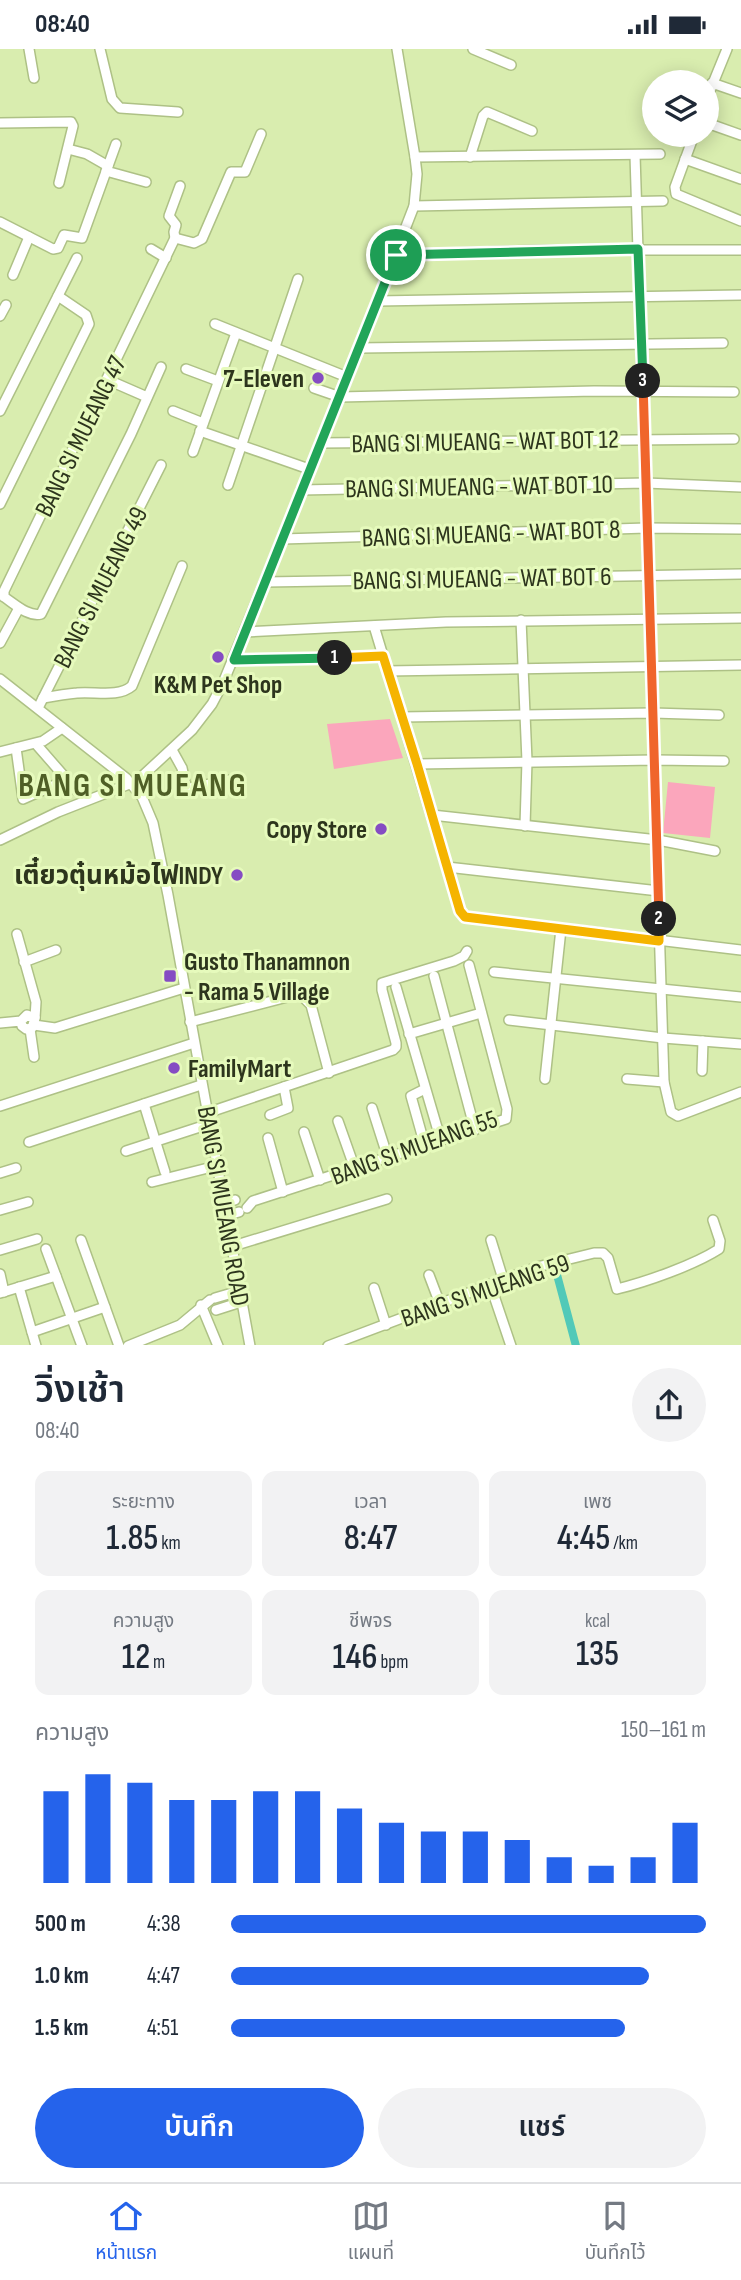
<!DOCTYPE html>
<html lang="th">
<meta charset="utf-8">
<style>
:root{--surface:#fff;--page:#f2f2f3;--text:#1f2937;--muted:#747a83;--line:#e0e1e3;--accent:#2563eb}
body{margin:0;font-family:"Sofia Sans Condensed","Noto Sans Thai",sans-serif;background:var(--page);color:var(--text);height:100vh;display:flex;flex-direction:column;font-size:26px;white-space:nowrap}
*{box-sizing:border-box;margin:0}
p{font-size:23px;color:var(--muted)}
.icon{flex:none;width:38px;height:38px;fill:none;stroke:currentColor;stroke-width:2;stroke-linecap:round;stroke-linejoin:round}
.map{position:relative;height:1296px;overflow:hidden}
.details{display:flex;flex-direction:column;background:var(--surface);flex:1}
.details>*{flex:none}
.fabs{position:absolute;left:642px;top:21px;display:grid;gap:14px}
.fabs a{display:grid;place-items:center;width:77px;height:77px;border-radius:50%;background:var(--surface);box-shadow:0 4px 18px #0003;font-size:35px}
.pin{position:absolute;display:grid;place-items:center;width:60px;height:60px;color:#fff;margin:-30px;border:4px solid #fff;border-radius:50%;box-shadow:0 2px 7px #0007}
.km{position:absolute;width:35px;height:35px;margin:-18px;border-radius:50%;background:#222;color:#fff;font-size:19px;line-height:35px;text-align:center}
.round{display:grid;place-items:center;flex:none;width:74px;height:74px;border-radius:37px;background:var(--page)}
.overview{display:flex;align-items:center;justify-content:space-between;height:119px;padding:0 35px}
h1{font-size:38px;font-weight:600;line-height:52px}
.figures{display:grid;grid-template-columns:repeat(3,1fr);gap:10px;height:119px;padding:7px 35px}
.figures div{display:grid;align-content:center;border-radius:14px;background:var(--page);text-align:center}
.figures b{font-size:35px;font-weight:600}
.figures small{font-size:19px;font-weight:400}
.figures p{font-size:19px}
.chart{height:196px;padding:14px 35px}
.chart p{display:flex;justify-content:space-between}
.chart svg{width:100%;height:126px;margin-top:7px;stroke:var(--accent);stroke-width:6}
.action{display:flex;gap:14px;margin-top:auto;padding:14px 35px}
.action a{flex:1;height:80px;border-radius:42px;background:var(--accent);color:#fff;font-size:28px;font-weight:600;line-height:80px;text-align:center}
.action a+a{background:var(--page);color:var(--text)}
ul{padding:0 35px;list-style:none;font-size:23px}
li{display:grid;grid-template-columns:112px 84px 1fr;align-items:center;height:52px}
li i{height:18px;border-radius:9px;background:var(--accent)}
.status{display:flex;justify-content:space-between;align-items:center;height:49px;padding:0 35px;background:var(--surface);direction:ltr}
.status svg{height:19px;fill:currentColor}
.menu{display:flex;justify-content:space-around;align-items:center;height:98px;border-top:2px solid var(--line);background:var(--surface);font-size:19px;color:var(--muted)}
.menu a{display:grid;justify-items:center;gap:4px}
.menu .selected{color:var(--accent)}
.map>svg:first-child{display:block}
.green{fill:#fba6bc}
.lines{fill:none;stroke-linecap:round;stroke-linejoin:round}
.canal{stroke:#51c9b8;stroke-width:8}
.minor-casing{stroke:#aec186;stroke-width:12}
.minor{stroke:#fff;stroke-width:9}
.split-1-casing{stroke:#fff;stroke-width:14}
.split-2-casing{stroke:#fff;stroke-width:14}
.split-3-casing{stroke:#fff;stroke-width:14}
.split-4-casing{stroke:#fff;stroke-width:14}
.split-1{stroke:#22a559;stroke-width:9}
.split-2{stroke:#f5b400;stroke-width:9}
.split-3{stroke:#f0652b;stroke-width:9}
.split-4{stroke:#22a559;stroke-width:9}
.poi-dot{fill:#854cc3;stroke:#e6fabc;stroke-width:2.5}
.labels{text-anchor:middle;stroke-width:6;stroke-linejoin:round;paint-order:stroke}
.poi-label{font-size:26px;font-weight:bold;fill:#2d351d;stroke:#e6fabc;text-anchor:end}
.street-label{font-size:26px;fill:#2d351d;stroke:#e6fabc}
.district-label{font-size:33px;font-weight:bold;letter-spacing:2px;fill:#4f5f26;stroke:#e6fabc}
</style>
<div class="status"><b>08:40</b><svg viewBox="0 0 49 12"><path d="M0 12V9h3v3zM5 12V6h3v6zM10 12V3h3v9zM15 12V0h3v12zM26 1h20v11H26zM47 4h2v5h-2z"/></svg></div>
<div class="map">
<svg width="741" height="1297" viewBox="0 0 741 1297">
<rect width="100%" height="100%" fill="#d9edaf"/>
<!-- green -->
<g class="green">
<path d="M390,670l13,39 -69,11 -7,-45z"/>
<path d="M668,733l47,5 -5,51 -47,-5z"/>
</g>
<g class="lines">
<!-- canal -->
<path class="canal" d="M556,1222l20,75"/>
<!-- minor casing -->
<g class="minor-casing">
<g id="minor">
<path d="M29,0l5,29"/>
<path d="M100,0l12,50 8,9 58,4"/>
<path d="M473,0l38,16"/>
<path d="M712,34l29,10"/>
<path d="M707,49l20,-49"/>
<path d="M0,74l71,-1 2,4 -14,57"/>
<path d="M707,74l34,12"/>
<path d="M694,86l-19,52 1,7 65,27"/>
<path d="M68,100l19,5 21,12"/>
<path d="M635,106l29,927 7,30 7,4 63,-24"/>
<path d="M415,108l245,-3"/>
<path d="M470,108l13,-41 4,-4 45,19"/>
<path d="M685,110l56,20"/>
<path d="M106,122l40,11"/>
<path d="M414,157l249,-5"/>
<path d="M0,173l53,27 5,-1 6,-13 18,3 34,-94"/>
<path d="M175,189l-1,-6 2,-7 -7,-9 11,-30"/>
<path d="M151,200l15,9"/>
<path d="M396,206l150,-5h195"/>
<path d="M13,226l16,-38"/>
<path d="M377,252l364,-6"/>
<path d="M0,267l6,-11"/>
<path d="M215,275l132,53"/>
<path d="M359,299l364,-5"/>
<path d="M161,318l-30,67 -90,180c-13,3 -26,-10 -37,-17v-6l171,-353 19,5 8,-4 29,-67h14l16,-38"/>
<path d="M186,320l32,12"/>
<path d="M108,331l39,17"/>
<path d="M314,339l26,9 254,-6 140,1"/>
<path d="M0,362l77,-153"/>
<path d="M173,362l30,12"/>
<path d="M200,382l109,38"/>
<path d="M320,394l414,-4"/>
<path d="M193,403l43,-119"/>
<path d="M228,436l70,-206"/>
<path d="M301,441l345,-7 95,4"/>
<path d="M0,455l89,-180 -3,-9 -28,-19"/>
<path d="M282,490l365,-11 94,1"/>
<path d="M265,533l476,-8"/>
<path d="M521,571l6,141 -2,65"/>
<path d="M374,577l86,285 5,6 276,33"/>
<path d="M245,583l201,-10 295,-4"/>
<path d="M0,594l19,-35"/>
<path d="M234,611l149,-4"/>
<path d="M387,622l354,-6"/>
<path d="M0,630l126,99 16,19 11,26 15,72 82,451"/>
<path d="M43,649c11,-2 22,-4 34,-5 17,-2 41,5 55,-7l50,-120"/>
<path d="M38,659l123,-243"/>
<path d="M402,668l251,-4 66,2"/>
<path d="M36,695l41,47"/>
<path d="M16,699l7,51 43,-19"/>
<path d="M172,701l10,18 4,19 4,1 46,-9"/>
<path d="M0,703l43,-11 19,-13"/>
<path d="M417,715l238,-4 69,1"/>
<path d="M432,766l226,25 57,11"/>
<path d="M0,791l58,-28 79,-31 55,-51 20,-26 11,-21 117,-286 74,-191 3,-32 -2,-17 -18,-108"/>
<path d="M447,818l212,24"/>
<path d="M17,885l19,68 -1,16"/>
<path d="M24,913l32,-12"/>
<path d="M494,923l247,25"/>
<path d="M434,927l41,154"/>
<path d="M396,938l45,154"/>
<path d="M509,971l154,18 78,6"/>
<path d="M190,973l105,-27 7,1 9,9 18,68"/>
<path d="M0,974l21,-2 6,-6 8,3 -3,10 -6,1 -4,-3 -1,-5"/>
<path d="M34,976l21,3 129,-40"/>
<path d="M30,980l4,28"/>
<path d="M409,985l72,-21"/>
<path d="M702,1022l1,-30"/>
<path d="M545,1030l16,-150"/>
<path d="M627,1030l37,3"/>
<path d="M144,1055l21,68"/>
<path d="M0,1057l194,-63"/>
<path d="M372,1059l16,50"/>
<path d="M207,1064l186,-63 3,-3v-4l-14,-53v-7l72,-22 10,-5 3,-5"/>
<path d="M270,1066l18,-7 -4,-21"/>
<path d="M338,1072l17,48"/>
<path d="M304,1083l16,48"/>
<path d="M268,1089l15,54"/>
<path d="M29,1093l172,-57"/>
<path d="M425,1097l-14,-50 14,-7"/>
<path d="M126,1102l83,-27"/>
<path d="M0,1124l16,-5"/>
<path d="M152,1133l64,-16"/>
<path d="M223,1154l12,-3"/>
<path d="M247,1159l6,-7 253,-82 1,-10 -38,-144"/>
<path d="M0,1161l28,-8"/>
<path d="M225,1167l14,-4"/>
<path d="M81,1191l38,106"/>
<path d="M491,1191l12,39"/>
<path d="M230,1198l157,-48"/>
<path d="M46,1200l36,97"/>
<path d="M0,1201l37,-11"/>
<path d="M0,1225l4,18"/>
<path d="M429,1226l11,29"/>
<path d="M490,1235l21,62"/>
<path d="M19,1238l17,59"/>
<path d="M374,1239l12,37"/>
<path d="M0,1244l56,-17"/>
<path d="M215,1249l24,-7"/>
<path d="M201,1256l17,41"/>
<path d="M216,1261l25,-8"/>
<path d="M32,1283l73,-25"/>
<path d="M128,1297l52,-21 30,-25"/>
<path d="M328,1297l209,-79 57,-14h9l5,5 9,31c29,-7 77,-24 102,-40l1,-8 -7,-21"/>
</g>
</g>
<!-- minor -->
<use href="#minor" class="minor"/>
</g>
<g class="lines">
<!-- split-1 casing -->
<g class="split-1-casing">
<path id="split-1" d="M335,609l-101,2 162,-405"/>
</g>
<!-- split-2 casing -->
<g class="split-2-casing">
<path id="split-2" d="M335,609l48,-2 34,108 43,147 5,6 194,24v-22"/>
</g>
<!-- split-3 casing -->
<g class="split-3-casing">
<path id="split-3" d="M643,332l16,538"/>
</g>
<!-- split-4 casing -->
<g class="split-4-casing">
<path id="split-4" d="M396,206l242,-6 5,132"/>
</g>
<!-- split-1 -->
<use href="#split-1" class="split-1"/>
<!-- split-2 -->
<use href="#split-2" class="split-2"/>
<!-- split-3 -->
<use href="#split-3" class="split-3"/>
<!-- split-4 -->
<use href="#split-4" class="split-4"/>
</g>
<!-- markers -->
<g class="poi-dot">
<circle cx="318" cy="329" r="7"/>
<circle cx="218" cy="608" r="7"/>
<circle cx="381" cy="780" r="7"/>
<circle cx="237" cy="826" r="7"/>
<rect x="163" y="920" width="14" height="14" rx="3.5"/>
<circle cx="174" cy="1019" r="7"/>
</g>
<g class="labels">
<!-- poi labels -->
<g class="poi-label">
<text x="304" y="338">7-Eleven</text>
<text x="218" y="644" text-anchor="middle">K&amp;M Pet Shop</text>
<text x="367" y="789">Copy Store</text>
<text x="223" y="835">เตี๋ยวตุ๋นหม้อไฟINDY</text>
<text x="184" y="921" text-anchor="start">Gusto Thanamnon<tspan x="184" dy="30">- Rama 5 Village</tspan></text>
<text x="188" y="1028" text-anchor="start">FamilyMart</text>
</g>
<!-- street labels -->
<g class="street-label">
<text transform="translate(80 387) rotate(-64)" y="9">BANG SI MUEANG 47</text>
<text transform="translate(485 392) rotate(-1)" y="9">BANG SI MUEANG - WAT BOT 12</text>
<text transform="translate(479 437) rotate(-1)" y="9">BANG SI MUEANG - WAT BOT 10</text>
<text transform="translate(491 484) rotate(-2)" y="9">BANG SI MUEANG - WAT BOT 8</text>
<text transform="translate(482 529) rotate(-1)" y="9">BANG SI MUEANG - WAT BOT 6</text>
<text transform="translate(100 538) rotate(-63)" y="9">BANG SI MUEANG 49</text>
<text transform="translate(414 1098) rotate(-20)" y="9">BANG SI MUEANG 55</text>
<text transform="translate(224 1157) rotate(80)" y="9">BANG SI MUEANG ROAD</text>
<text transform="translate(485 1241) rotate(-19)" y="9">BANG SI MUEANG 59</text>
</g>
<!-- district labels -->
<g class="district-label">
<text x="133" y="747">BANG SI MUEANG</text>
</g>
</g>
</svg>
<div class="fabs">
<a><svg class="icon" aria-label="layers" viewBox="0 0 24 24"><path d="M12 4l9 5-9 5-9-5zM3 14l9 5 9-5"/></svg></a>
</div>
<div class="pin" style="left:396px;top:206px;background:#1e9e55"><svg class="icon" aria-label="arrive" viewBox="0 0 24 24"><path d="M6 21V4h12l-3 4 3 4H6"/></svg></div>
<b class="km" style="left:335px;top:609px">1</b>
<b class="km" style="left:659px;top:870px">2</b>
<b class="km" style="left:643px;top:332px">3</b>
</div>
<section class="details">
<div class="overview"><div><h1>วิ่งเช้า</h1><p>08:40</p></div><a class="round"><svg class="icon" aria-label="share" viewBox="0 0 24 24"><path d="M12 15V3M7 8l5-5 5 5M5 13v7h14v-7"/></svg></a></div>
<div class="figures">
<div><p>ระยะทาง</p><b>1.85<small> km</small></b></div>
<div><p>เวลา</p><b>8:47</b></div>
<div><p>เพซ</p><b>4:45<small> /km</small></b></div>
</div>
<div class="figures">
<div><p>ความสูง</p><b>12<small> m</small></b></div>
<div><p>ชีพจร</p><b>146<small> bpm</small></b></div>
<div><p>kcal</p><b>135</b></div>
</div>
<div class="chart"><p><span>ความสูง</span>150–161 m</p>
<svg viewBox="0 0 160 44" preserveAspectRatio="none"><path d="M5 44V12M15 44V6M25 44V9M35 44V15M45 44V15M55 44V12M65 44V12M75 44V18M85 44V23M95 44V26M105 44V26M115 44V29M125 44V35M135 44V38M145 44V35M155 44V23"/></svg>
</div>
<ul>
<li><b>500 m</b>4:38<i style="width:100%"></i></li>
<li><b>1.0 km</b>4:47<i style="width:88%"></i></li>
<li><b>1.5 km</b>4:51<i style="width:83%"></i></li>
</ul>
<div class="action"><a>บันทึก</a><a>แชร์</a></div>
</section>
<nav class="menu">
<a class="selected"><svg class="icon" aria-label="home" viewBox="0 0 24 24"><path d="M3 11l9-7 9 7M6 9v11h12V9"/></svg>หน้าแรก</a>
<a><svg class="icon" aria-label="map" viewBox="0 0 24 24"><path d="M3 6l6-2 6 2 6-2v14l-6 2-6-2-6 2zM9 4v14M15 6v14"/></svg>แผนที่</a>
<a><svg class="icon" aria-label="saved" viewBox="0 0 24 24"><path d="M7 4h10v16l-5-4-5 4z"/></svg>บันทึกไว้</a>
</nav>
